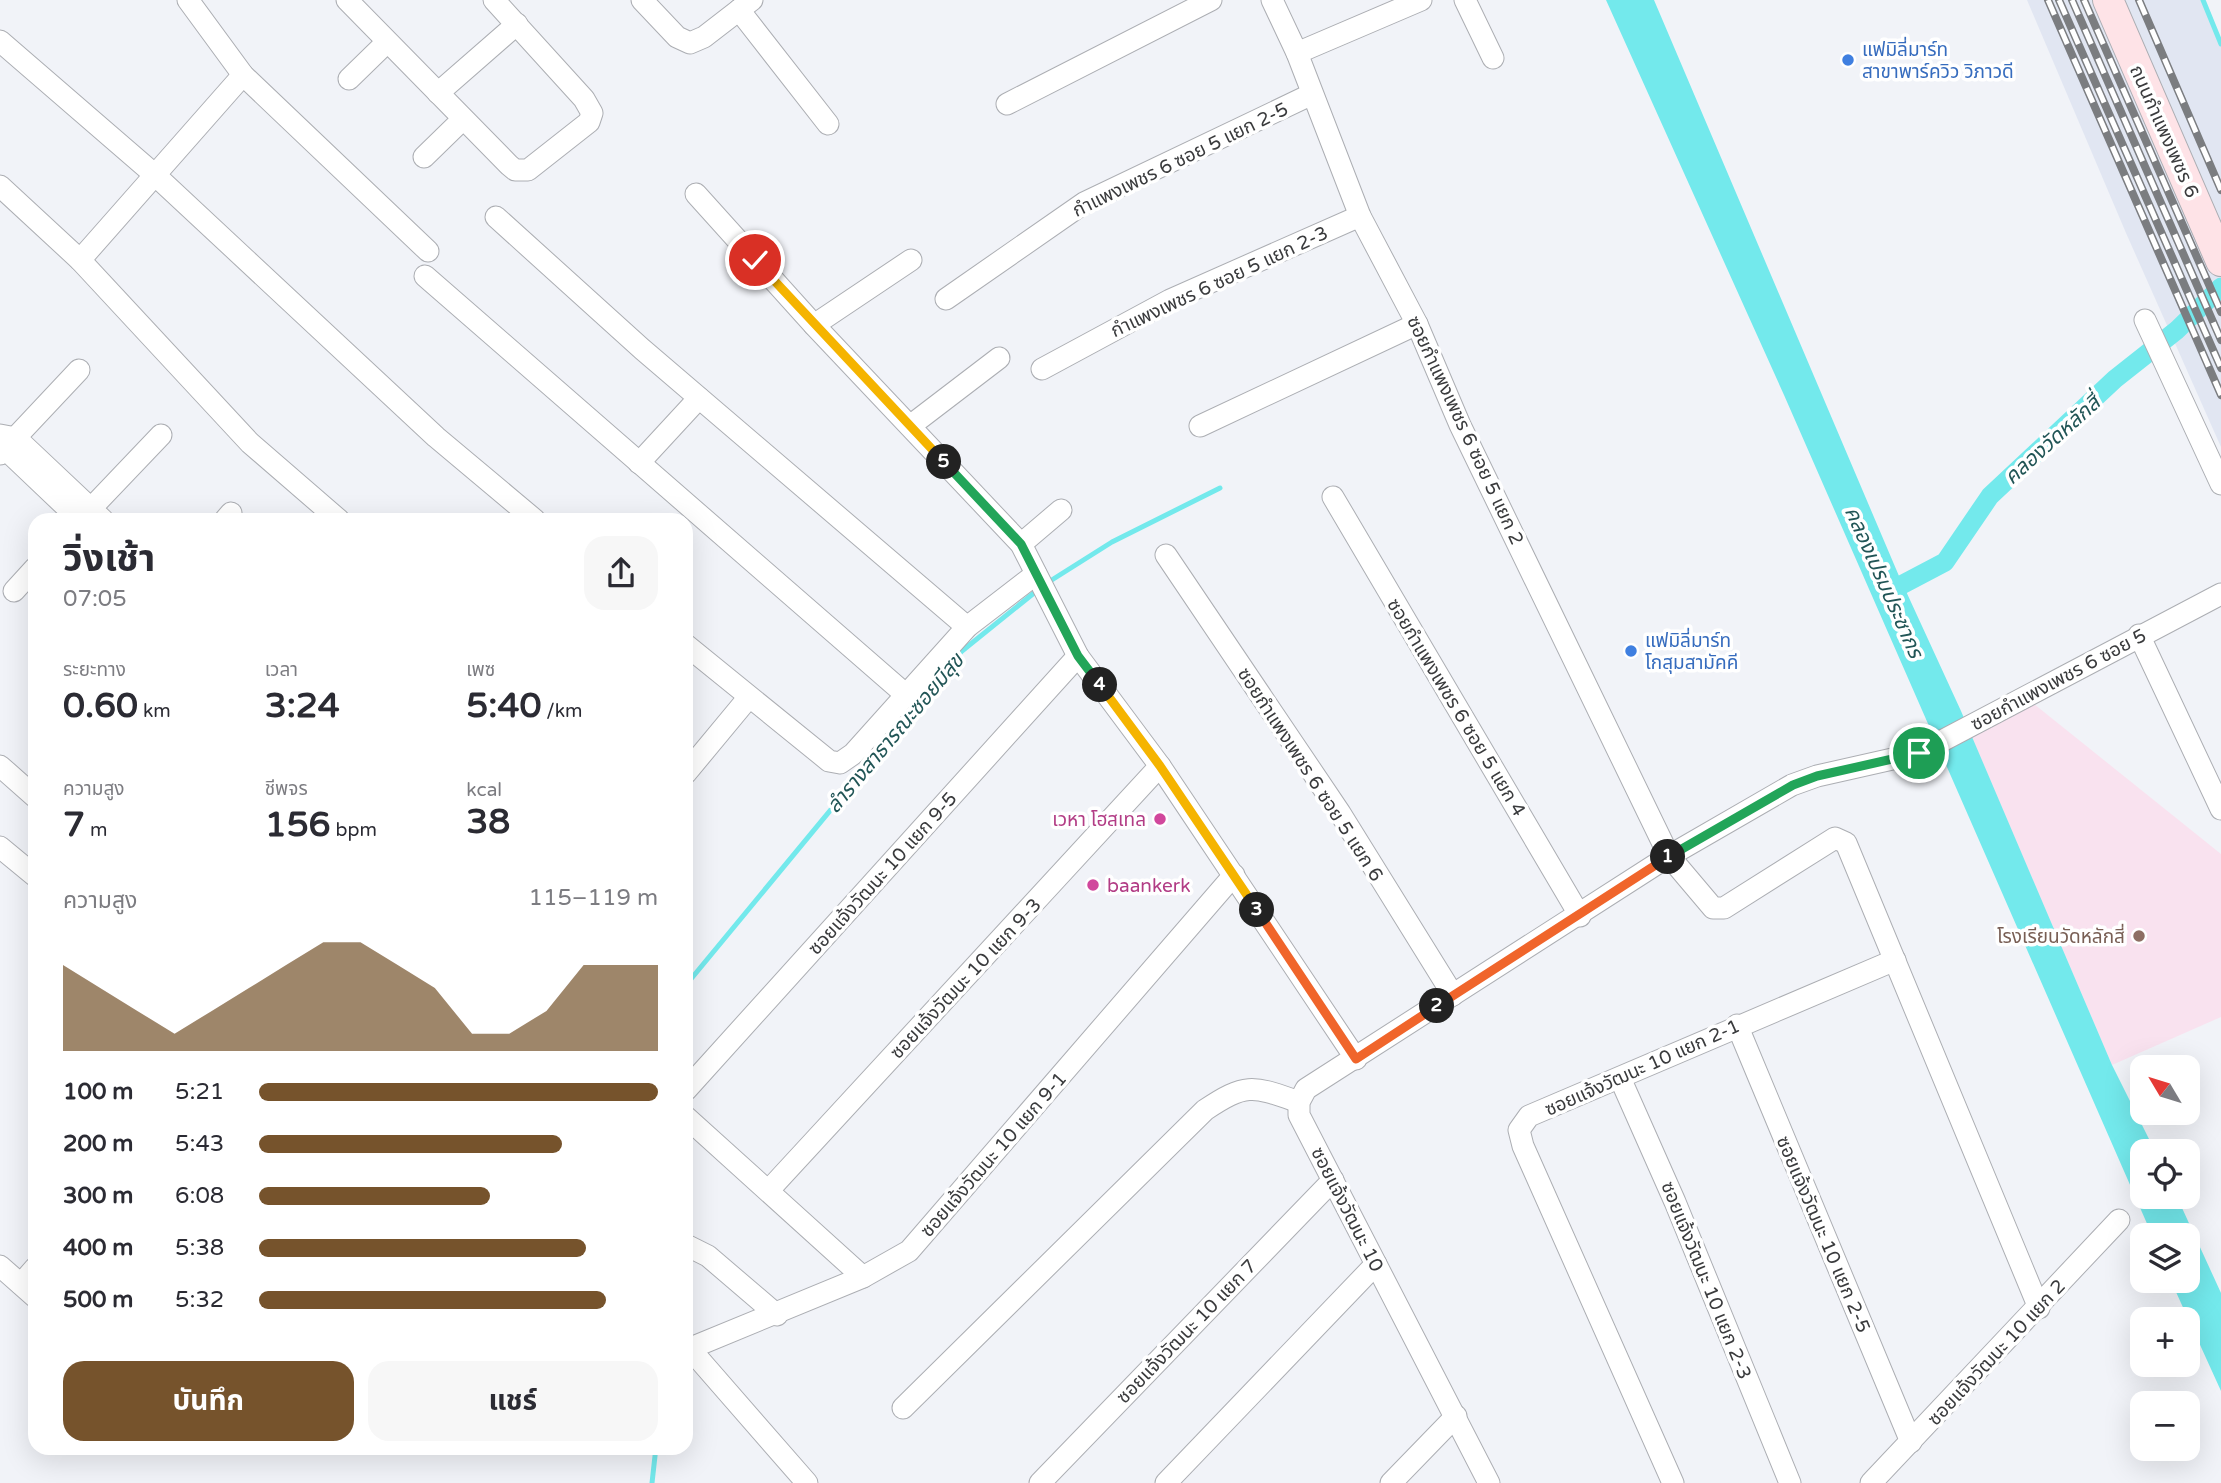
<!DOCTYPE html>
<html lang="th">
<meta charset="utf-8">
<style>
:root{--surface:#fff;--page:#f7f7f7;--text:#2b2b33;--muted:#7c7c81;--accent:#76532c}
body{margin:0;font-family:"Varela Round","Noto Sans Thai",sans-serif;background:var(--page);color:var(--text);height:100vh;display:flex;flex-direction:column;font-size:26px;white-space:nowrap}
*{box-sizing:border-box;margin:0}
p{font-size:23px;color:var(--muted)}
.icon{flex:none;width:38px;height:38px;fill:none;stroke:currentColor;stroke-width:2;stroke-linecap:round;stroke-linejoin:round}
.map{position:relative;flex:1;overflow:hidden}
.side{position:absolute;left:28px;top:513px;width:665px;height:942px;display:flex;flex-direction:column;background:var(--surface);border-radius:21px;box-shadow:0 7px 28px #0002}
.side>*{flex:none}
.needle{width:46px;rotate:308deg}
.tools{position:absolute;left:2130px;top:1055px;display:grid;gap:14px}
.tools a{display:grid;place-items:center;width:70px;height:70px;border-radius:14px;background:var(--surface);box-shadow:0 7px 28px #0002;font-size:35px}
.pin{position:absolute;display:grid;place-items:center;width:60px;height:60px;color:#fff;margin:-30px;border:4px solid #fff;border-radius:50%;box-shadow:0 2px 7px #0007}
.km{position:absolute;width:35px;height:35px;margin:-18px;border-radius:50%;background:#222;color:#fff;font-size:19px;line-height:35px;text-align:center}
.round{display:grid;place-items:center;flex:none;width:74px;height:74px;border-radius:21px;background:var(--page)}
.headline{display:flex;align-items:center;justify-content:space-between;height:119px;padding:0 35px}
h1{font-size:38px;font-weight:700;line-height:52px}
.metrics{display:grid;grid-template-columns:repeat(3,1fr);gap:10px;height:119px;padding:7px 35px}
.metrics div{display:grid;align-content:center}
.metrics b{font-size:35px;font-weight:700}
.metrics small{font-size:19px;font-weight:400}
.metrics p{font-size:19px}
.chart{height:196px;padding:14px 35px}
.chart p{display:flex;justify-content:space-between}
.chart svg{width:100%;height:126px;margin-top:7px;fill:var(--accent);opacity:.7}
.cta{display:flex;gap:14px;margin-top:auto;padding:14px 35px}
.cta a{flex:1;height:80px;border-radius:21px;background:var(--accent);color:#fff;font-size:28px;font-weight:700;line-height:80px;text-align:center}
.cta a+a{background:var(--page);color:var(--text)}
ul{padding:0 35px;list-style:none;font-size:23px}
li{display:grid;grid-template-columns:112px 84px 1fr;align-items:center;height:52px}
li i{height:18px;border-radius:9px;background:var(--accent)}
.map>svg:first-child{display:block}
.built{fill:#e1e6f2}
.education{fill:#f9e2ef}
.water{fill:#73e9ec}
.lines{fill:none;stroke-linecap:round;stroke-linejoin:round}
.stream{stroke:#73e9ec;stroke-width:5}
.canal{stroke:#73e9ec;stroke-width:19}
.minor-casing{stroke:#acaeb3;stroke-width:23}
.secondary-casing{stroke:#acaeb3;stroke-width:32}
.minor{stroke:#fff;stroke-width:21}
.secondary{stroke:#fee3e7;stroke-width:30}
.rail-casing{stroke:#7b7d80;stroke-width:8}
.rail{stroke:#fff;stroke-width:5;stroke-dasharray:16;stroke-linecap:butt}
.split-1-casing{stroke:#fff;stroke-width:14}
.split-2-casing{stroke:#fff;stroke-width:14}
.split-3-casing{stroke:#fff;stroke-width:14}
.split-4-casing{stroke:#fff;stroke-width:14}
.split-5-casing{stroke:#fff;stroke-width:14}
.split-6-casing{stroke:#fff;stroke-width:14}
.split-1{stroke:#22a559;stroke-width:9}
.split-2{stroke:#f0652b;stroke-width:9}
.split-3{stroke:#f0652b;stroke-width:9}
.split-4{stroke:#f5b400;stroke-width:9}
.split-5{stroke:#22a559;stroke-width:9}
.split-6{stroke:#f5b400;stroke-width:9}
.shop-dot{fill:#3f7fe0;stroke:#fff;stroke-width:2.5}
.hotel-dot{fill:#d1479c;stroke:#fff;stroke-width:2.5}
.education-dot{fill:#8d6e63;stroke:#fff;stroke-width:2.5}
.labels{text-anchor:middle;stroke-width:7;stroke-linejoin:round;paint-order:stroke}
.shop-label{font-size:19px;fill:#366cbe;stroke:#fff;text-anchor:start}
.street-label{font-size:19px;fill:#3a3b3d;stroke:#fff}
.hotel-label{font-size:19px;fill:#b23c85;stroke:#fff;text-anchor:end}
.education-label{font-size:19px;fill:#785e54;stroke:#fff;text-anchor:end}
.water-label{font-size:21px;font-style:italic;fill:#215556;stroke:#fff}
</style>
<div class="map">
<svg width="2221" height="1483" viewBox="0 0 2221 1483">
<rect width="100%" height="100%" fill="#f1f3f8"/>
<!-- built -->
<path class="built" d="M2027,0h178l16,39v408l-95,-214z"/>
<!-- education -->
<path class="education" d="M2034,704l187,150v163l-109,48 -142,-332z"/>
<!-- water -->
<path class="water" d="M1606,0h48l245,576 62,135 151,354 43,86 -13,1v45h35l44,96v98l-50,-110h17v-45l-36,-1 -368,-840z"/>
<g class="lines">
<!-- stream -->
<g class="stream">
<path d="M2203,0l18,44"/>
<path d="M1047,583l65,-41 108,-54"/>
<path d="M686,985l276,-334 77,-62"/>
<path d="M652,1483l4,-36"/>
</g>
<!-- canal -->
<path class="canal" d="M1888,592l57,-30 45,-66 125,-117 62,-49 44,-43"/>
<!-- minor casing -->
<g class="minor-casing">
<g id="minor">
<path d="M188,0l55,75 185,176"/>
<path d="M347,0l162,165 6,5h13l61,-48 3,-9 -8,-14 -90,-99"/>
<path d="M642,0l35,37 13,6 14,-6 48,-37"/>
<path d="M1272,0l25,53 63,163 57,108 43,101 209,431 44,52h11l111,-70 11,5 193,465"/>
<path d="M1465,0l28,58"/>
<path d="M739,10l89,114"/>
<path d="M0,41l155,134 281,262 99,83"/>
<path d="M1297,53l124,-53"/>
<path d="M349,79l38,-37"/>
<path d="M438,93l79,-69"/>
<path d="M1007,104l204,-104"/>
<path d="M424,157l39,-38"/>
<path d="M0,186l80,74 170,183 89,77"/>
<path d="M696,194l118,131 207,219 57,112 82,110 196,293"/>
<path d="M496,217l146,132 325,278"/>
<path d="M80,260l163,-185"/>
<path d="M425,276l480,418"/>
<path d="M946,299l138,-96 228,-109"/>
<path d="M2145,320l76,164"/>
<path d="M814,325l97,-65"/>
<path d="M1042,369l128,-69 190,-84"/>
<path d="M910,426l89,-68"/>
<path d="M1200,426l217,-102"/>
<path d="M0,435l16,3 87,82"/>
<path d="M0,444l80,76"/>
<path d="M0,454l79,-84"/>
<path d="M639,463l60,-65"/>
<path d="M1333,497l247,419"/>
<path d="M80,520l81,-85"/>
<path d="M225,520l6,-7"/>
<path d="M1021,544l40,-34"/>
<path d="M1166,555l174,258 113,182"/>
<path d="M14,591l21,-23"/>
<path d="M2139,635l82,174"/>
<path d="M686,645l143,116 11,2 13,-9 114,-127 69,-53"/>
<path d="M0,766l35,31"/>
<path d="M686,773l63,-76"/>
<path d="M0,847l35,29"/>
<path d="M1737,1025l174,417"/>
<path d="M1620,1078l55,124 115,281"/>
<path d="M686,1090l392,-434"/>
<path d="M686,1117l177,160"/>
<path d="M769,1190l391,-424"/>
<path d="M686,1245l22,11 69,59"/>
<path d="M0,1266l35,31"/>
<path d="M21,1284l14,-16"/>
<path d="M686,1350l177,-73 46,-26 325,-376"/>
<path d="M691,1350l116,133"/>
<path d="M903,1408l302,-298c42,-28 48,-24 94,-8"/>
<path d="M1040,1483l293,-303"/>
<path d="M1166,1483l210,-219"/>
<path d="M1391,1483l65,-67"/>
<path d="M1489,1483l-190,-368v-13l7,-13 363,-233 123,-71 25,-9 102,-23 302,-159"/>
<path d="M1673,1483l-150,-337 -4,-16 10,-14 366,-156"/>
<path d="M1871,1483l248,-263"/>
</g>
</g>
<!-- secondary casing -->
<g class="secondary-casing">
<path id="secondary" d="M2108,0l113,261"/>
</g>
<!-- minor -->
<use href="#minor" class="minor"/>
<!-- secondary -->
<use href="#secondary" class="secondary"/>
<!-- rail casing -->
<g class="rail-casing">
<g id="rail">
<path d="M2048,0l173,395"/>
<path d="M2059,0l162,368"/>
<path d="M2072,0l149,340"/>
<path d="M2084,0l137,312"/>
<path d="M2139,0l82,190"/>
</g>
</g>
<!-- rail -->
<use href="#rail" class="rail"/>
</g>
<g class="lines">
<!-- split-1 casing -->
<g class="split-1-casing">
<path id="split-1" d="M1668,857l125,-72 24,-9 102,-23"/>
</g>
<!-- split-2 casing -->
<g class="split-2-casing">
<path id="split-2" d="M1437,1006l231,-149"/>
</g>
<!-- split-3 casing -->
<g class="split-3-casing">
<path id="split-3" d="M1257,910l99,149 81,-53"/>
</g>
<!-- split-4 casing -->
<g class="split-4-casing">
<path id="split-4" d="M1100,685l60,81 97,144"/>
</g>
<!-- split-5 casing -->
<g class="split-5-casing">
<path id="split-5" d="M944,462l77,82 57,112 22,29"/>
</g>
<!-- split-6 casing -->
<g class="split-6-casing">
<path id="split-6" d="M755,260l189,202"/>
</g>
<!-- split-1 -->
<use href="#split-1" class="split-1"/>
<!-- split-2 -->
<use href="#split-2" class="split-2"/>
<!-- split-3 -->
<use href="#split-3" class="split-3"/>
<!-- split-4 -->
<use href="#split-4" class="split-4"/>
<!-- split-5 -->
<use href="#split-5" class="split-5"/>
<!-- split-6 -->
<use href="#split-6" class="split-6"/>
</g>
<!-- markers -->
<g class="shop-dot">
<circle cx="1848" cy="60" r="7"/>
<circle cx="1631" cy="651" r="7"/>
</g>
<g class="hotel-dot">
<circle cx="1160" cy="819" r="7"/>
<circle cx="1093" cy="885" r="7"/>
</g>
<circle class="education-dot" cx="2139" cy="936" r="7"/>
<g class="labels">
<!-- shop labels -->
<g class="shop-label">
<text x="1862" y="56">แฟมิลี่มาร์ท<tspan x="1862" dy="22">สาขาพาร์ควิว วิภาวดี</tspan></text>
<text x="1645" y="647">แฟมิลี่มาร์ท<tspan x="1645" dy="22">โกสุมสามัคคี</tspan></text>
</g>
<!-- street labels -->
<g class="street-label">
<text transform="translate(2165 131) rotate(66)" y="7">ถนนกำแพงเพชร 6</text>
<text transform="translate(1180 159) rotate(-26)" y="7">กำแพงเพชร 6 ซอย 5 แยก 2-5</text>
<text transform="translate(1219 281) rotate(-25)" y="7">กำแพงเพชร 6 ซอย 5 แยก 2-3</text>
<text transform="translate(1466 430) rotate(65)" y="7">ซอยกำแพงเพชร 6 ซอย 5 แยก 2</text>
<text transform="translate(2058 679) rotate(-28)" y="7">ซอยกำแพงเพชร 6 ซอย 5</text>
<text transform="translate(1457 707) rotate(59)" y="7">ซอยกำแพงเพชร 6 ซอย 5 แยก 4</text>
<text transform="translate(1311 774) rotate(57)" y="7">ซอยกำแพงเพชร 6 ซอย 5 แยก 6</text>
<text transform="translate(882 873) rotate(-48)" y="7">ซอยแจ้งวัฒนะ 10 แยก 9-5</text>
<text transform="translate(965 978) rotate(-47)" y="7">ซอยแจ้งวัฒนะ 10 แยก 9-3</text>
<text transform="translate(1642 1067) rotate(-24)" y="7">ซอยแจ้งวัฒนะ 10 แยก 2-1</text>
<text transform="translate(993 1154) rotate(-49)" y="7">ซอยแจ้งวัฒนะ 10 แยก 9-1</text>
<text transform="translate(1348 1209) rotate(63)" y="7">ซอยแจ้งวัฒนะ 10</text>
<text transform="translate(1824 1234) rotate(67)" y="7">ซอยแจ้งวัฒนะ 10 แยก 2-5</text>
<text transform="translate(1707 1280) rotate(68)" y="7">ซอยแจ้งวัฒนะ 10 แยก 2-3</text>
<text transform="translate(1186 1331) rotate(-46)" y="7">ซอยแจ้งวัฒนะ 10 แยก 7</text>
<text transform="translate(1996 1352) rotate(-47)" y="7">ซอยแจ้งวัฒนะ 10 แยก 2</text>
</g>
<!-- hotel labels -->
<g class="hotel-label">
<text x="1146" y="826">เวหา โฮสเทล</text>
<text x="1107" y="892" text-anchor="start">baankerk</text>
</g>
<!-- education labels -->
<g class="education-label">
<text x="2125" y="943">โรงเรียนวัดหลักสี่</text>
</g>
<!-- water labels -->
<g class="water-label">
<text transform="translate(2052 440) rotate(-42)" y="7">คลองวัดหลักสี่</text>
<text transform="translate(1884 582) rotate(66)" y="7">คลองเปรมประชากร</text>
<text transform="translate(895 733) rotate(-50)" y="7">ลำรางสาธารณะซอยมีสุข</text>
</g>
</g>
</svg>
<div class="tools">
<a><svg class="needle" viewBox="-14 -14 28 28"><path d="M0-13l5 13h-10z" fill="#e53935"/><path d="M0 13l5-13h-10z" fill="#7c7c81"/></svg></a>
<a><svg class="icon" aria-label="locate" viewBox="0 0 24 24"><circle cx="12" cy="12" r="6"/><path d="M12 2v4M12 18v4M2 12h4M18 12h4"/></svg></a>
<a><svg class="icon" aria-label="layers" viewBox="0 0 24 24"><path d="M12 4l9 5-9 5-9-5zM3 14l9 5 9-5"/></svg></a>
<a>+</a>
<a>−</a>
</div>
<div class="pin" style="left:1919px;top:753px;background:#1e9e55"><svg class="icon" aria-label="arrive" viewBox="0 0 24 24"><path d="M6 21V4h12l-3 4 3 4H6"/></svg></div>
<div class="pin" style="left:755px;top:260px;background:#d93025"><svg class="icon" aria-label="check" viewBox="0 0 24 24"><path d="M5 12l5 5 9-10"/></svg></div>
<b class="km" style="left:1668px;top:857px">1</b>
<b class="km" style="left:1437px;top:1006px">2</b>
<b class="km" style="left:1257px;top:910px">3</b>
<b class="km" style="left:1100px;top:685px">4</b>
<b class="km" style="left:944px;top:462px">5</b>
<section class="side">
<div class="headline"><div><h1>วิ่งเช้า</h1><p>07:05</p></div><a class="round"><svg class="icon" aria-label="share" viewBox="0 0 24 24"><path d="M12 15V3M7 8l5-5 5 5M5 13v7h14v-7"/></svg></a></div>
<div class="metrics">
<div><p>ระยะทาง</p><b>0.60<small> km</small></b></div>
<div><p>เวลา</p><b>3:24</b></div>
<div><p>เพซ</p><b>5:40<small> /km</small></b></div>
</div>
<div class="metrics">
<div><p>ความสูง</p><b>7<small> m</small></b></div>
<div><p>ชีพจร</p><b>156<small> bpm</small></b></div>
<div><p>kcal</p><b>38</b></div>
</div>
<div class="chart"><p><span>ความสูง</span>115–119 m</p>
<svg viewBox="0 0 160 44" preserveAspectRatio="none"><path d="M0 44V14L10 22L20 30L30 38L40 30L50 22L60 14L70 6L80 6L90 14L100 22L110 38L120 38L130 30L140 14L150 14L160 14V44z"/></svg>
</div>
<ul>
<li><b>100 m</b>5:21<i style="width:100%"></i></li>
<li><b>200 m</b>5:43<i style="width:76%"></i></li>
<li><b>300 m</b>6:08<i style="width:58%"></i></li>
<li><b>400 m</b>5:38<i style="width:82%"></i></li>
<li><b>500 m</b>5:32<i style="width:87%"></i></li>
</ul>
<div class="cta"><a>บันทึก</a><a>แชร์</a></div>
</section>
</div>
